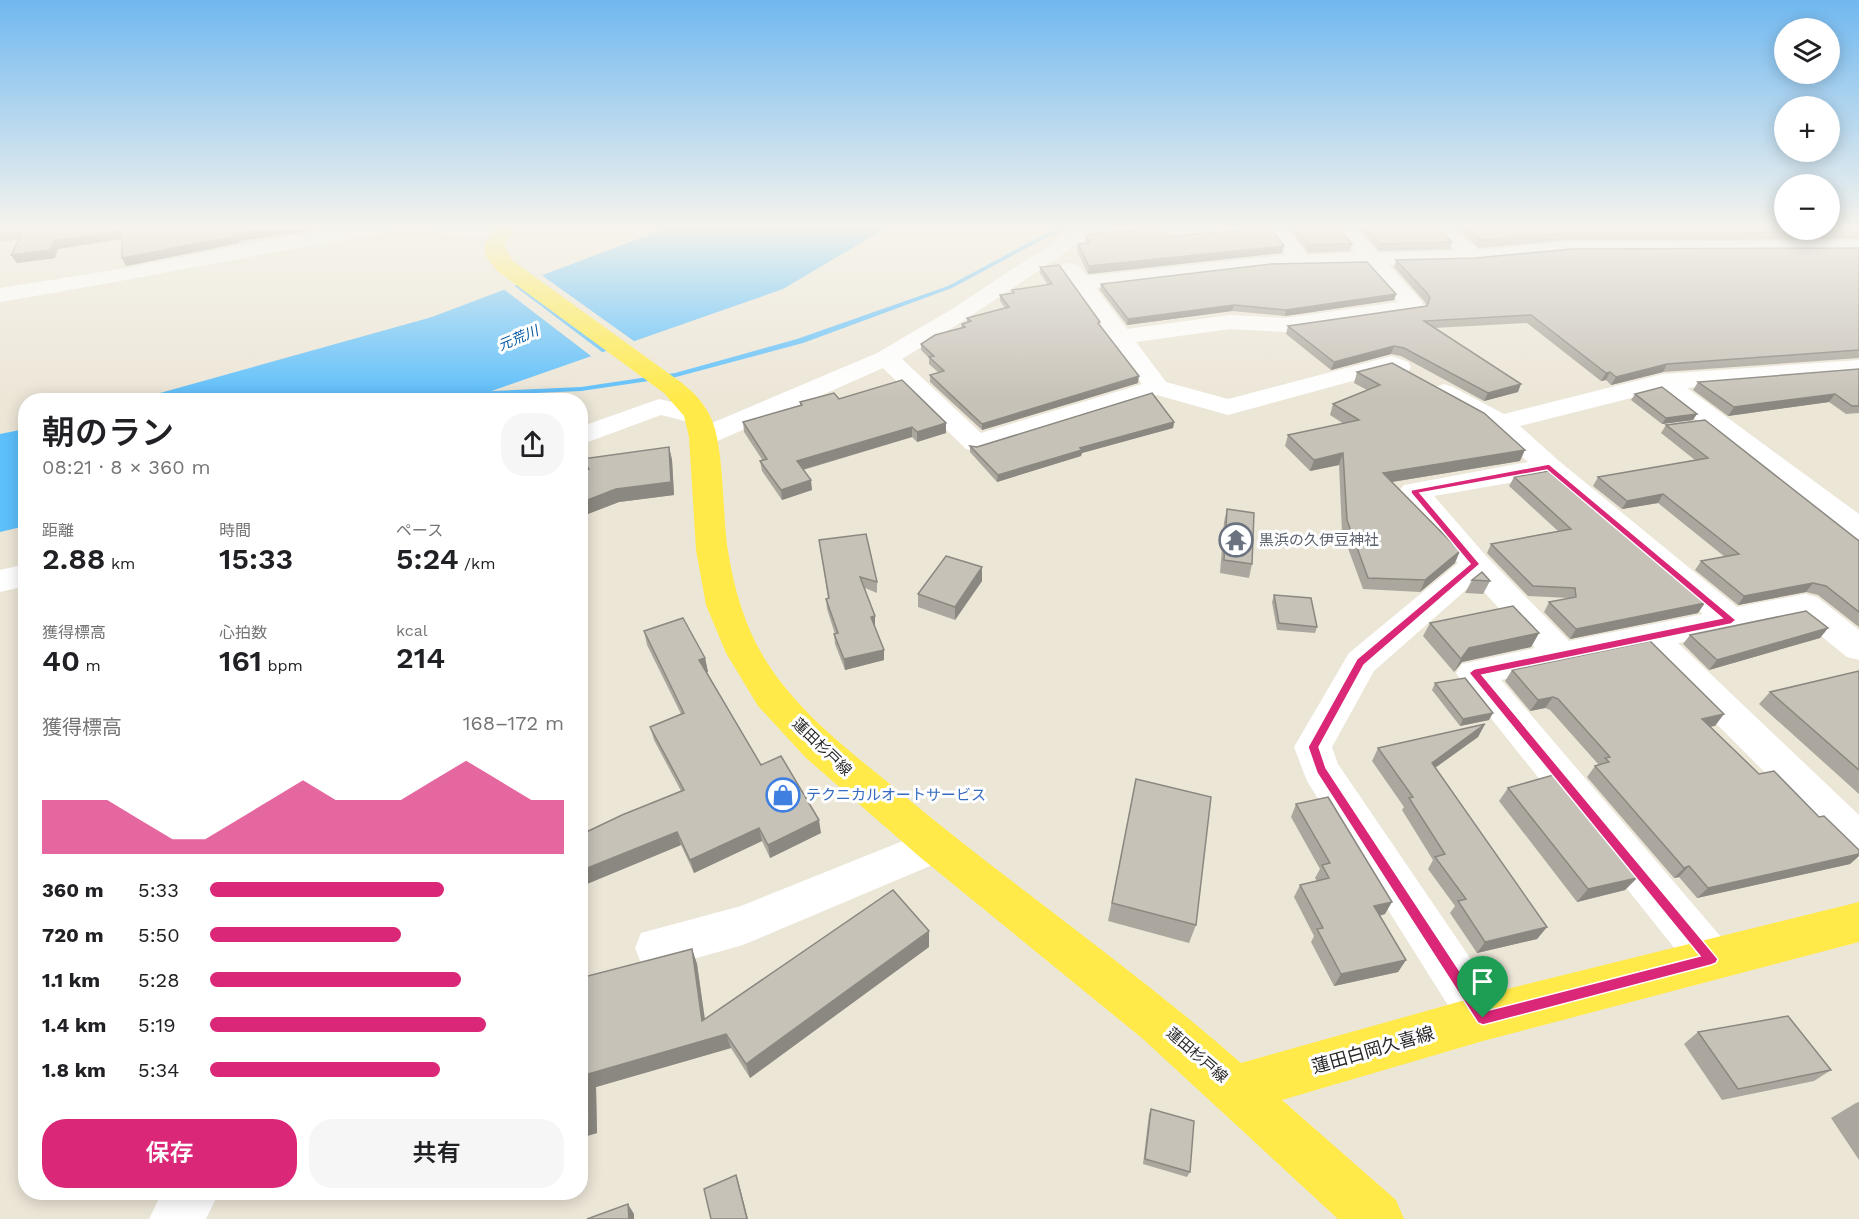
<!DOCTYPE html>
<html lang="ja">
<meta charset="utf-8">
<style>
:root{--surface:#fff;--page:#f6f6f6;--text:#202124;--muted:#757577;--accent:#db2777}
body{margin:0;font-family:"Work Sans","Noto Sans JP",sans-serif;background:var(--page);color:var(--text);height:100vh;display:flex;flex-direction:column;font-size:22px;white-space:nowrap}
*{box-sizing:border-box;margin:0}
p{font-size:20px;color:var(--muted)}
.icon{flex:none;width:33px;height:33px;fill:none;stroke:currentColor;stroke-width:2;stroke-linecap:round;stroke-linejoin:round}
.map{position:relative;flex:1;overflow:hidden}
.details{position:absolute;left:18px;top:393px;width:570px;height:807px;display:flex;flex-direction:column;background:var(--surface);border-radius:24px;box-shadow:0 3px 15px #0003}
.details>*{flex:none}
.tools{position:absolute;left:1774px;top:18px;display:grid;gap:12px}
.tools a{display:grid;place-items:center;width:66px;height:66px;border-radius:50%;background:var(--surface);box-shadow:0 3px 15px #0003;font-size:30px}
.pin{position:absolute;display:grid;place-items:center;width:51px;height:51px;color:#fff;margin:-62px -26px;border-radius:50% 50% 50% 0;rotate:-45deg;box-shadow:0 0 6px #0007}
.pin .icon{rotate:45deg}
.round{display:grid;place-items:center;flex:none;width:63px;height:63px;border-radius:24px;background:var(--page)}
.summary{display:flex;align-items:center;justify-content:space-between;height:102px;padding:0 24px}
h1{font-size:33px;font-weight:600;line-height:45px}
.metrics{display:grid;grid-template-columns:repeat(3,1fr);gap:9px;height:102px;padding:6px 24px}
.metrics div{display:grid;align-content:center}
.metrics b{font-size:30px;font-weight:600}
.metrics small{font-size:16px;font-weight:400}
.metrics p{font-size:16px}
.chart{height:168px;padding:12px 24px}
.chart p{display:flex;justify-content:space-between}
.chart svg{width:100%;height:108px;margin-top:6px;fill:var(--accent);opacity:.7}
.action{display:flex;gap:12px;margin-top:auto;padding:12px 24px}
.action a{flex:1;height:69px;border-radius:24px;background:var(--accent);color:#fff;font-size:24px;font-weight:600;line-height:69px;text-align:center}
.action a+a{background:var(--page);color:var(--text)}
ul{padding:0 24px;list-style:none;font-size:20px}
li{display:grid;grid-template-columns:96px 72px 1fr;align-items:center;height:45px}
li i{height:15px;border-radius:8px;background:var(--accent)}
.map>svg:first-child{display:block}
.water{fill:#5dbffb}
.pier{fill:#ece6d7}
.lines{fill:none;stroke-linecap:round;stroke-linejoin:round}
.stream{fill:#5dbffb;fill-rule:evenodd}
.minor{fill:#fff;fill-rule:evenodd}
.major{fill:#ffea4a;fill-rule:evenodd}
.wall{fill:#aba79e}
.shaded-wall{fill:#8b8881}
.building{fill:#c7c2b8;stroke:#8b8881;stroke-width:1.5}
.route{fill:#db2777;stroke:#fff;stroke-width:1.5;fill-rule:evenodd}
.labels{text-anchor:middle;stroke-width:6;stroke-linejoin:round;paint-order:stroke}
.far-water-label{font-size:14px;font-style:italic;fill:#0058a4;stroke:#fff}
.worship-label{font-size:15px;fill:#5b616d;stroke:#fff;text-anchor:start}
.street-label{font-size:15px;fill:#282828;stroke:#fff}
.shop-label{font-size:15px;fill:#366cbe;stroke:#fff;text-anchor:start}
.near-street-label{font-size:18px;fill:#282828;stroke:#fff}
</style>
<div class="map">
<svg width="1859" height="1219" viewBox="0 0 1859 1219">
<rect width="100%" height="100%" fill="#ece6d7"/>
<!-- water -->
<g class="water">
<path d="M667,228h219l-103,61 -317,111h-331l297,-83z"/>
<path d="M25,429v97l-25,6v-98z"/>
</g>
<!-- pier -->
<g class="pier">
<path d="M540,274l98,70 -26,9 -96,-70z"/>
<path d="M512,284l94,71 -11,4 -93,-71z"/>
</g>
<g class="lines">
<!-- stream -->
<path class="stream" d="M1063,228h9l-23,8 -97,52 -149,55 -127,34 -95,14 -109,5 -4,-2 4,-2 109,-5 94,-14 122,-34 151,-53 97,-52z"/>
<!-- minor -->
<g class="minor">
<path d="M341,228h48l-3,4 -7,2c-127,21 -252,47 -379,68v-14l126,-20 147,-29z"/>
<path d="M432,228h75l3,4 -3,4 -7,2 -58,-4 -7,-2z"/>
<path d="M1080,228h32c-7,10 -26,10 -36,17 -58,40 -115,78 -174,114l79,74 161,-49 -82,-115 3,-5c13,-3 17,2 24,12l199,-21 -19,-27h20l20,27 48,-2 -21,-25h21l23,25 77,-2 -23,-23h22l24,22 89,-8 292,-1v12l-292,1 -94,9 -84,2 33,37 3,5 -3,5 -137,20 -55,-3 -94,13 30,40 62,17 164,-43 16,6 3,5 -3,5 -9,2 -10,-3 -161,44 -71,-20 -181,56 -10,-2 -83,-81 -170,75 -10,2 -10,-2 -4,-6 4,-6 184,-78 75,-44 118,-78zM1366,266l32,36 -113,16 -55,-3 -103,14 -31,-41 173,-20z"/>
<path d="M1156,228h107l-3,4 -7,2 -81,7 -7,-2z"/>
<path d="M1859,360v14l-172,14 172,126v25l-11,-3 -189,-145 -139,35 39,35 178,146 68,-13 12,3 42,33v30l-12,-3 -48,-39 -121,25 181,172v43l-14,-5 -202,-203 -142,30 226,264 6,15 -6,15 -16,6 -16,-6 -233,-292 -6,-9 6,-9 73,-16 -60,-66 -101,89 -42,76 6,17 162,238 6,16 -6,16 -17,7 -17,-7 -159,-253 -13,-34 55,-94 109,-90 -54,-66 -5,-6 5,-6 124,-23 -36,-33 -57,-32 -4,-5 4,-5 9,-3 9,3 51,27 159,-40zM1543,477l160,137 -134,27 -82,-84 -53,-61z"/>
<path d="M659,399l47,11 4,6 -4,6 -9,2 -36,-9 -81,30v-18z"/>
<path d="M26,564v22l-26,6v-22z"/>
<path d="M935,828l14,6 6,12 -6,12 -206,87 -86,24 -16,-6 -6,-15 6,-15 100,-27z"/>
<path d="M162,1192h57l-13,27h-57z"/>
</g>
<!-- major -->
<path class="major" d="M494,228h20l-10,18 9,15 169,122c11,9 20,18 27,31 16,28 13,102 19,137 8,50 23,95 56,135 34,43 81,77 123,112 110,91 227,171 334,265l242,-68 376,-93v40l-376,99 -201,59 114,100 8,19h-66l-195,-180 -222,-181 -115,-100 -48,-52 -32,-53 -20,-48 -10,-55 -7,-113 -5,-21 -20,-23 -167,-122 -11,-15 -2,-10z"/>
</g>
<!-- wall -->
<g class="wall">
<path d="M0,228h327l-88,13v2l-113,23 -4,-8v-19l-64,10 -3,9 -38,5 -6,-8 8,-15 -19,1z"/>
<path d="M1134,228h26l4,5 9,3 109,17 -194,21 -11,-23 1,-7 7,-1 1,-7 49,-5z"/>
<path d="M1289,228h50l13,16 -2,7 -42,2z"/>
<path d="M1358,228h80l14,14 -2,7 -71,2z"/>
<path d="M1457,228h402v11l-292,1 -88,8z"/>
<path d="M1859,248v110l-196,14 -52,13 -5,-5 -5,1 -74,-58 -93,5 84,64 -34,9 -83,-45 -10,-2 -60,16 -45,-36 2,-8 139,-20 -3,-5 -30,-34 2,-7z"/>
<path d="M1040,267l60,59 38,57 -156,47 -52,-48v-7l9,-2 -10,-9v-6l-8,-8v-6l40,-16 1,-4 5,-2v-4l38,-10 -5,-7v-6l12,-2v-3l36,-5 -8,-12z"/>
<path d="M1101,284l295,10 -2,6 -109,16 -53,-5 -105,14 -27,-35z"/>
<path d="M1859,369v44l-13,1 -17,-12 -101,14 -35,-26 5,-8z"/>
<path d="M1357,372l163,89 -128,21 63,81 -35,29 -57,-3 -21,-57 -3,-67 -29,6 -25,-25 3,-11 56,-11 -14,-9 3,-11 34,-14 -13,-7z"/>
<path d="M1635,394l58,26 -31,4 -31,-24z"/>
<path d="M839,399l107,34 -29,9 -5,-5 -109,33 9,20 -30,10 -20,-29 -2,-10h3l-19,-29 -1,-10 57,-16v-4z"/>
<path d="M1174,422l-1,6 -91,25 -1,3 -84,26 -27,-30v-6l7,1z"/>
<path d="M1666,425l193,116v86l-41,-32 -12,-3 -68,13 -43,-35 6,-9 24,-4 -67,-54 -36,6 -29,-23 5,-9 97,-17 -34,-27z"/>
<path d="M669,447l3,13 2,35 -55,7 -39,15v-45l5,-2 -3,-11z"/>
<path d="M1514,477l184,136 -128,26 -26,-27 5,-10 20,-4 -41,-2 -41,-43 4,-9 67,-13 -49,-45z"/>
<path d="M1227,509l25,55 -3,14 -29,-5 4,-51z"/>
<path d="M819,540l58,42v11l-12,-5 10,38v1l9,33 -39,10 -10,-26 -1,-10h1l-8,-25 -1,-10 2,-1z"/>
<path d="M1472,580l18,1 -7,13 -18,-1z"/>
<path d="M982,581l-27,39 -37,-13v-13z"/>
<path d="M1274,595l43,32 -2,6 -38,-3 -5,-28z"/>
<path d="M1430,623l109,10 -8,14 -69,15 -8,10 -31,-36z"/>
<path d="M1828,628l-8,10 -111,32 -26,-26 7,-9z"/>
<path d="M644,631l61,27 3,14h-1l54,93 60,68 -51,25 -8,-17 -68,32 -13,-28 -99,41 5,10 -7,4v-65l101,-44 -27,-51 -4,-13 31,-13 -34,-69z"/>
<path d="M1512,670l203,56h-5l49,48 60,43 40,33v6l-9,8 -153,34 -18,-21 -5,1 -87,-101 8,-11 4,-1 -49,-55 -5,-2 -15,3 -25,-30z"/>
<path d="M1859,671v123l-100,-90 11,-12z"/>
<path d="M1435,683l54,37 -29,6 -28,-36z"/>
<path d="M1485,724l-7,13 -43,31 112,159 -10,12 -60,14 -27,-40 5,-7 -27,-37 5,-9 -31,-50 2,-3 -32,-46 6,-13z"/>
<path d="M1136,779l60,146 -7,18 -81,-22z"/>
<path d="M1508,788l129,90 -12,12 -48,12 -78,-101z"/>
<path d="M1296,804l89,110 -5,2 26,44 -8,12 -64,14 -23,-44 3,-6 -20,-39 6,-12 17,-4 -2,-3 5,-9 -29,-52z"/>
<path d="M929,947l-179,131 -19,-30 -135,39 1,46 -17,5v-160l112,-29 5,15 8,55z"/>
<path d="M1698,1032l133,38 -17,11 -92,19 -38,-56z"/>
<path d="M1859,1102v58l-28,-42 25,-15z"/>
<path d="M1151,1109l39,63 -3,5 -44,-13 6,-50z"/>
</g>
<!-- shaded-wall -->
<g class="shaded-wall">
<path d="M273,228h54l-88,13v2l-113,23 -4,-8 113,-24z"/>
<path d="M122,230l4,8 -68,11 -3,9 -38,5 -6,-8 43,-14z"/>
<path d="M1284,246l-2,7 -194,21 1,-8z"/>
<path d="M1396,294l-2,6 -109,16 1,-6z"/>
<path d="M1234,305l-2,6 -105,14 1,-6z"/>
<path d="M1394,346l-3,8 -60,16 3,-8z"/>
<path d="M1667,364l-4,8 -52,13 5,-8z"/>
<path d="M1610,372l-4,8 -5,1 5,-8z"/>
<path d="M1139,376l-1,7 -156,47v-6z"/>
<path d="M1521,384l-3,8 -34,9 4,-8z"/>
<path d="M1835,394l-6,8 -101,14 6,-9z"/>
<path d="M1697,414l-4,6 -31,4 4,-6z"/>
<path d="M1174,422l-1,6 -91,25 -1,3 -84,26 1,-7 82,-27z"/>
<path d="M946,423v10l-29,9v-10z"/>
<path d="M912,427v10l-114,34 -1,-10z"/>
<path d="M669,447l3,13 2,35 -55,7 -39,15v-14z"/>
<path d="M1525,450l-5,11 -141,23 4,-11z"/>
<path d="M1343,453l-4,12 -29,6 4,-11z"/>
<path d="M811,480l1,10 -30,10 -1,-10z"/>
<path d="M1663,494l-5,9 -36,6 5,-8z"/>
<path d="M1460,551l-5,12 -35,29 5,-12z"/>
<path d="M982,567v14l-27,39v-13z"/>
<path d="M1813,583l-7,9 -68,13 6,-9z"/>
<path d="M1705,603l-7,10 -128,26 6,-10z"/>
<path d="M875,616v10l-4,1v-10z"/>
<path d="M1828,628l-8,10 -111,32 8,-10z"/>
<path d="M1539,633l-8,14 -69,15 -8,10 7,-13 8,-11z"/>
<path d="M884,650v10l-39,10 -1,-11z"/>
<path d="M705,658l3,14 -5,2 -4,-14z"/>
<path d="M1553,697l-8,11 -15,3 8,-11z"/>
<path d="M1493,713l-4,7 -29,6 3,-7z"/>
<path d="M1724,714l-9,12 -22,4 9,-11z"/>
<path d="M1485,724l-7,13 -53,38 7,-12z"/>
<path d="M819,820l2,13 -51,25 -2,-13z"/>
<path d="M759,828l3,13 -68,32 -4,-13z"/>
<path d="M677,832l4,13 -99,41 5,10 -7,4v-29z"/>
<path d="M1859,854v2l-9,8 -153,34 11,-10z"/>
<path d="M1689,866l-10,11 -5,1 10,-10z"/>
<path d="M1637,878l-12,12 -48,12 11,-13z"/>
<path d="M1392,902l-7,12 -18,4 7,-12z"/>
<path d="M1547,927l-10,12 -60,14 8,-11z"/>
<path d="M929,931v16l-179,131 -4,-14z"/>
<path d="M692,949l5,15 10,72 -5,-15z"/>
<path d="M1406,960l-8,12 -64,14 7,-12z"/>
<path d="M726,1034l5,14 -135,39 1,46 -17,5v-15l8,-49z"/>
<path d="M736,1175l2,5 10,39h-1z"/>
<path d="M628,1204l6,10v5h-5z"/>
</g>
<!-- building -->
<g class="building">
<path d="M0,228h273l-38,6v2l-113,22v-28l-68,11 -4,9 -39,5 12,-23 -23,1z"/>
<path d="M1139,228h21l4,5 9,3 82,-7 4,-1h12l13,18 -195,20 -11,-22 11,-1 -3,-7 9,-3 46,-3z"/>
<path d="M1296,228h43l13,16 -42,1z"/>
<path d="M1367,228h71l14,14 -71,2z"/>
<path d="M1468,228h317v2h45v-2h29v4l-289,1 -88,7z"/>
<path d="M1859,248v102l-192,14 -51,13 -6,-5 -4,1 -75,-58 -107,6 97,63 -33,9 -84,-45 -10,-2 -60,16 -46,-36 139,-20 3,-8 -3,-5 -31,-33 80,-2 94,-9z"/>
<path d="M1367,262l29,32 -110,16 -52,-5 -106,14 -27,-35 170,-20z"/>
<path d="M1059,265l41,57 -2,1 41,53 -157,48 -52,-49 14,-4 -15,-14 5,-1 -13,-12 14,-9 30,-8 -3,-3 9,-3 -4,-3 42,-11 -9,-12 14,-2 -2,-3 40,-6 -12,-17z"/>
<path d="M1392,363l92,50 41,37 -142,23 77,78 -35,29 -57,-2 -21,-58 -4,-67 -29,7 -26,-25 71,-15 -26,-16 47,-19 -23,-13z"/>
<path d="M1859,369v37h-7l-17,-12 -101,13 -36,-25z"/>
<path d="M902,380l44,43 -29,9 -5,-5 -115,34 14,19 -30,10 -21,-29 7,-2 -24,-37 59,-17 -2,-3 34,-9 5,6z"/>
<path d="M1662,387l35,27 -31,4 -31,-24z"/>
<path d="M1152,393l22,29 -94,26 2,2 -84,25 -28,-29 7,1z"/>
<path d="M1705,420l154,121v71l-33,-26 -13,-3 -69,13 -43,-35 38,-7 -76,-60 -36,7 -29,-24 110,-19 -42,-33z"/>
<path d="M669,447l2,35 -55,7 -36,14v-31l9,-3 -7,-10z"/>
<path d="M1548,471l157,132 -129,26 -27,-27 27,-5 -1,-9 -42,-2 -42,-42 80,-15 -57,-52z"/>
<path d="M1227,509l27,4 -2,51 -28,-4z"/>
<path d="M866,534l11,48 -17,-5 15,39 -4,1 13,33 -40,9 -10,-25 4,-1 -12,-34 3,-1 -10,-58z"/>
<path d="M946,556l36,11 -27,40 -37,-13z"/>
<path d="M1482,572l8,9 -18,-1z"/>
<path d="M1274,595l37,3 6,29 -38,-4z"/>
<path d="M1513,606l26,27 -70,15 -8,11 -31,-36z"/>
<path d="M1806,611l22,17 -111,32 -27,-25z"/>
<path d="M683,618l22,40 -6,2 62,105 20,-9 38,64 -51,25 -9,-17 -69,32 -13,-28 -97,39v-36l42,-20 62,-25 -34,-63 34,-14 -40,-82z"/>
<path d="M1650,641l74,73 -22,5 57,55 15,-3 45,46 5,-1 35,34v4l-151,34 -19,-22 -5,2 -89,-102 14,-4 -4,-4 5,-1 -52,-58 -5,-2 -15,3 -26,-30z"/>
<path d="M1859,671v99l-89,-78z"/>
<path d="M1465,678l28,35 -30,6 -28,-36z"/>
<path d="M1485,724l-53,39 115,164 -62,15 -27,-41 8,-2 -31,-42 10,-3 -36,-56 4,-1 -35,-49z"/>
<path d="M1553,775l84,103 -49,11 -80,-101z"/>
<path d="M1136,779l75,18 -15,128 -84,-22z"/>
<path d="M1328,797l64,105 -18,4 32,54 -65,14 -24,-45 6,-1 -23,-43 29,-7 -7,-13 8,-2 -34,-59z"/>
<path d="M893,890l36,41 -183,133 -20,-30 -138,40 1,46 -9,3v-145l112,-29 10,72z"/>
<path d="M1788,1016l43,54 -93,19 -40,-57z"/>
<path d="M1151,1109l43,12 -4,51 -45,-13z"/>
<path d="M736,1175l11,44h-36l-7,-30z"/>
<path d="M628,1204l1,15h-42z"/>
</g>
<!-- sky -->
<linearGradient id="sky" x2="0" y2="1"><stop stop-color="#70b8f0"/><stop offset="0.57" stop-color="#f6f4ed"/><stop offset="1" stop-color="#f6f4ed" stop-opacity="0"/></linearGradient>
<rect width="1859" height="399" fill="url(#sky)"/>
<!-- route -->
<path class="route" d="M1549,464l187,156 -5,4 -249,51 236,284 -2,4 -5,2 -228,60 -5,-2 -161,-250 -9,-26 49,-88 113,-95 -59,-71v-3zM1547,470l175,148 -248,51 -5,4 231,283 -214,55 -160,-243 -7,-21 45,-82 116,-101 -60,-71z"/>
<!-- icons -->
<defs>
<g id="temple-ring" transform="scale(1.725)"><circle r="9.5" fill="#fff" stroke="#6b7280" stroke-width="1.5"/><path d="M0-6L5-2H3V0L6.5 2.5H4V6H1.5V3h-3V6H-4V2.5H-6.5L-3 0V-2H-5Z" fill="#6b7280"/></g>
<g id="shop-ring" transform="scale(1.725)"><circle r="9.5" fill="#fff" stroke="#3f7fe0" stroke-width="1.5"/><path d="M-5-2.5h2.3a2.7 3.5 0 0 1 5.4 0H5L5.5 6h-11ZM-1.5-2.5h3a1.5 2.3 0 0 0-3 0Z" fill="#3f7fe0"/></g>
</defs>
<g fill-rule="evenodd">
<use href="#temple-ring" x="1236" y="540"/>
<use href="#shop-ring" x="783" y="795"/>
</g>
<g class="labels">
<!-- far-water labels -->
<g class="far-water-label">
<text transform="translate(518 338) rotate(-23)" y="5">元荒川</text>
</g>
<!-- worship labels -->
<g class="worship-label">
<text x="1259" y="545">黒浜の久伊豆神社</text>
</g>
<!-- street labels -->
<g class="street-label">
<text transform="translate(822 747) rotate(44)" y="5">蓮田杉戸線</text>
<text transform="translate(1197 1055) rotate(41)" y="5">蓮田杉戸線</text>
</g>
<!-- shop labels -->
<g class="shop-label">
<text x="806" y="800">テクニカルオートサービス</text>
</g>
<!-- near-street labels -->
<g class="near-street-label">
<text transform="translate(1373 1050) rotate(-16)" y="6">蓮田白岡久喜線</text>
</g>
</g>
</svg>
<div class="tools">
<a><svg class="icon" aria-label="layers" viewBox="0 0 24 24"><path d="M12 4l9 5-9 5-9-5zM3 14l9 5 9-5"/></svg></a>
<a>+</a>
<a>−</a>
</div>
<div class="pin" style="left:1483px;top:1018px;background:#1e9e55"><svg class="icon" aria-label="arrive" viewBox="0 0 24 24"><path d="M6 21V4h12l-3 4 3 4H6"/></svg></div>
<section class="details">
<div class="summary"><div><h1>朝のラン</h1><p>08:21 · 8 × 360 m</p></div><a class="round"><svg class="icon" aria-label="share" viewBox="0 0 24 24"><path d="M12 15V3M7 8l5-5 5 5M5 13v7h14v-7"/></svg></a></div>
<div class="metrics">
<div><p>距離</p><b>2.88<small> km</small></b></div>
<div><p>時間</p><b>15:33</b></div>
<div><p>ペース</p><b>5:24<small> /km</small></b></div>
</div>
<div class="metrics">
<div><p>獲得標高</p><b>40<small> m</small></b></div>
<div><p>心拍数</p><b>161<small> bpm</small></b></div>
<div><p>kcal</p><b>214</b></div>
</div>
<div class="chart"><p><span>獲得標高</span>168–172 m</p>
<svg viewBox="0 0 160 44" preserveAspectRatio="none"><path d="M0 44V22L10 22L20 22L30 30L40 38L50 38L60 30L70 22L80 14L90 22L100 22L110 22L120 14L130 6L140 14L150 22L160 22V44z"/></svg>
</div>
<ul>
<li><b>360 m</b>5:33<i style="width:66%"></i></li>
<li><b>720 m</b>5:50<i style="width:54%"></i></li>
<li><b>1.1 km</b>5:28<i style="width:71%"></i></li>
<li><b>1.4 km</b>5:19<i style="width:78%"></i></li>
<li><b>1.8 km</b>5:34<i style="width:65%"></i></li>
</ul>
<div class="action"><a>保存</a><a>共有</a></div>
</section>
</div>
